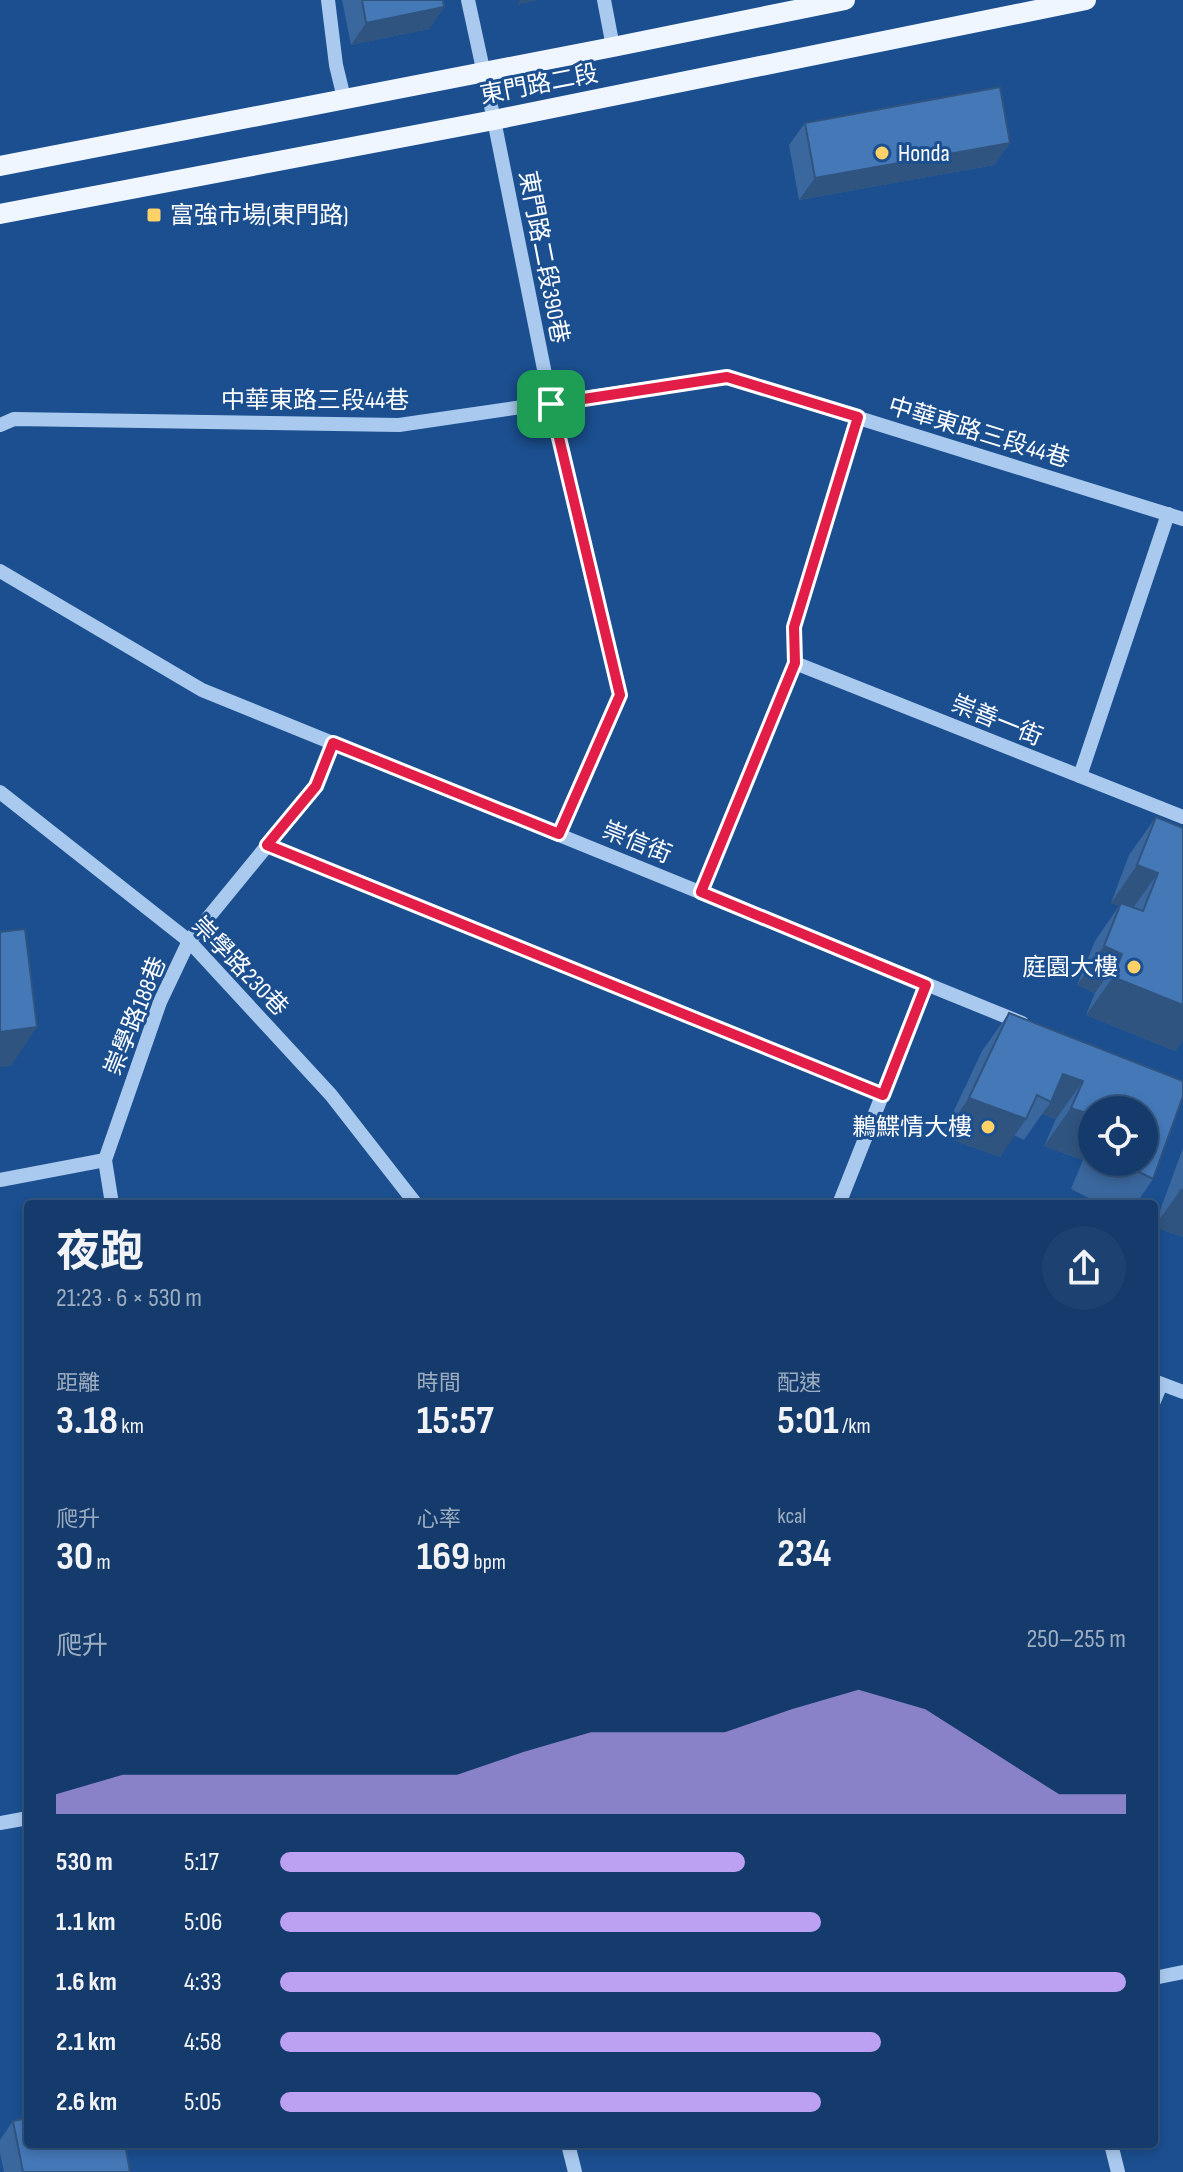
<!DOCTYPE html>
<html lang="zh-TW">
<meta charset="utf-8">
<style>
:root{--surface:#143b6b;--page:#1d4271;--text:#f1f3f6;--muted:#9dadc1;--line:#33557e;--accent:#bca0f2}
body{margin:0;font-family:"Sofia Sans Condensed","Noto Sans TC",sans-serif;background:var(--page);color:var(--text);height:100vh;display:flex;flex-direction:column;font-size:30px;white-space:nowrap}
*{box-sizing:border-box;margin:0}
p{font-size:26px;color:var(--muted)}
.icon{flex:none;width:44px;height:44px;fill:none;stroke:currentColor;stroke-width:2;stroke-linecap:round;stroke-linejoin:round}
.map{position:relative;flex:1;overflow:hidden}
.drawer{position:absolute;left:24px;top:1200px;width:1134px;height:948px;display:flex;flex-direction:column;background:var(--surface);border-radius:8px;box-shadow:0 4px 12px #0003,0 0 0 2px var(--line)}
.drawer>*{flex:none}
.controls{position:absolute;left:1078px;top:1096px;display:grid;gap:16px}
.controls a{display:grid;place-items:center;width:80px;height:80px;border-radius:50%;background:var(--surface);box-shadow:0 4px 12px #0003,0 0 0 2px var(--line);font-size:40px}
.pin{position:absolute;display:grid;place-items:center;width:68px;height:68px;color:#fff;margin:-34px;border-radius:16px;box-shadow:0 4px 12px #0006}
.round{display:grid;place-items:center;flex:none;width:84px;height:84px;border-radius:42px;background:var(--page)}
.headline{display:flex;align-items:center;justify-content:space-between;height:136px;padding:0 32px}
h1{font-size:44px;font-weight:700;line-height:60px}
.figures{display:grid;grid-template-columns:repeat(3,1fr);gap:12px;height:136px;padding:8px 32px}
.figures div{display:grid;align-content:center}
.figures b{font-size:40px;font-weight:700}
.figures small{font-size:22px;font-weight:400}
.figures p{font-size:22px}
.chart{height:224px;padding:16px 32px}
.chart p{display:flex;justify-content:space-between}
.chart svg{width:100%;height:144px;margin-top:8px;fill:var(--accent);opacity:.7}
ul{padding:0 32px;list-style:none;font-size:26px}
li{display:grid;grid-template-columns:128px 96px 1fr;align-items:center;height:60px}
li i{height:20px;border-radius:10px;background:var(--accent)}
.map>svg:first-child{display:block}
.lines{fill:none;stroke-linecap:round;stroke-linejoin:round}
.minor{stroke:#a9c9ee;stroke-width:14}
.major{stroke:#f0f6ff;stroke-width:20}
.wall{fill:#3a679d;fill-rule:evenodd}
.shaded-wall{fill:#305480}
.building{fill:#4478b7;stroke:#305480;stroke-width:2}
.route-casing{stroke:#fff;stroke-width:16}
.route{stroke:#e11d48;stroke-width:10}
.poi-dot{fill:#ffd166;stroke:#1b4f8f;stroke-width:3}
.labels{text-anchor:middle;stroke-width:6;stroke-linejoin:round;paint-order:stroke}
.street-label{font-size:24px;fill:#fff;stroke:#1b4f8f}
.poi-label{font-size:24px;fill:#fff;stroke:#1b4f8f;text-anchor:start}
</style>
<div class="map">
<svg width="1183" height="2172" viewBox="0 0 1183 2172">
<rect width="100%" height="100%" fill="#1b4f8f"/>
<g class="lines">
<!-- minor -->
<g class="minor">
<path d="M328,0l8,65 8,33"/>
<path d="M468,0l26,120 57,284 69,291 -61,139"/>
<path d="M604,0l9,47"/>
<path d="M0,425l14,-6 385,6 328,-48 456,142"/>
<path d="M0,571l202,119 820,333"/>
<path d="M795,663l388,154"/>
<path d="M1080,776l88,-262"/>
<path d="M0,792l189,149 142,154 85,109"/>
<path d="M267,845l616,250"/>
<path d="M701,892l94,-229 -1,-36 64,-210"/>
<path d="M0,1180l105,-20"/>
<path d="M112,1204l-7,-44 55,-158 29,-61 127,-155 17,-43"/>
<path d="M839,1204l87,-219"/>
<path d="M1154,1381l29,11"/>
<path d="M1154,1401l7,-17"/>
<path d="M0,1823l28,-5"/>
<path d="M1154,1978l29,-6"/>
<path d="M568,2144l7,28"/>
<path d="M1111,2144l7,28"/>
</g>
<!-- major -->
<g class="major">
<path d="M0,166l613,-119 232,-47"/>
<path d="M0,214l494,-94 592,-120"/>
</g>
</g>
<!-- wall -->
<g class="wall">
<path d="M342,0h101l1,7 -15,22 -78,16z"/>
<path d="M805,123l205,20 -16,22 -195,35 -10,-55z"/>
<path d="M1156,817l27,11v212l-8,11 -89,-36 9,-22 -18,-8 18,-44 24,-35 -8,-3 18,-48z"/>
<path d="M1009,1013l174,68 -30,98 -17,25h-36l-29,-15 12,-29 -39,-14 12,-27 -14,-5 -18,26 -10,-5 -14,22 -58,-21 40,-85zM1092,1110h52v52h-52z"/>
<path d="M1183,1148v89l-29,-10z"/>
<path d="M13,2121l117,51h-126l-4,-19v-13z"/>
</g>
<!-- shaded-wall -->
<g class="shaded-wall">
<path d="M520,0h19l-22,5z"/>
<path d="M444,7l-15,22 -78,16 15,-22z"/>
<path d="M1010,143l-16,22 -195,35 16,-22z"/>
<path d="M1137,865l21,8 -27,38 -10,-8 -2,3 -8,-3z"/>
<path d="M1104,946l18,8 -27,39 -18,-8z"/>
<path d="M1113,977l70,28v35l-8,11 -89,-36z"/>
<path d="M37,1027l-26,39 -11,1v-35z"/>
<path d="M1063,1074l20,7 -27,38 -14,-5 9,-12z"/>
<path d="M969,1098l57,21 -26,38 -58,-21z"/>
<path d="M1071,1108l21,7v32l-9,13 -39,-14z"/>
<path d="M1181,1189h2v48l-29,-10z"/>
</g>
<!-- building -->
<g class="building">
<path d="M362,0h81l1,7 -78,16z"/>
<path d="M1000,87l10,56 -195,35 -10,-55z"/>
<path d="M1156,817l27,11v177l-70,-28 9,-23 -18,-8 17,-43 22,8 15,-38 -21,-8z"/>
<path d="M25,929l12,98 -37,5v-100z"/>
<path d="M1009,1013l174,68v15l-30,83 -34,-17h25v-52h-52v5l-21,-7 12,-27 -20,-7 -12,28 -14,-7 -11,24 -57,-21z"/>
<path d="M28,2118v26h97l5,28h-107l-10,-51z"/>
</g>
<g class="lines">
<!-- route casing -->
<g class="route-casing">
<path id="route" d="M727,377l131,40 -64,210 1,36 -94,229 225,93 -43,110 -616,-250 49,-59 17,-43 226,91 61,-139 -69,-291z"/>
</g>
<!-- route -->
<use href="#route" class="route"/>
</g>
<!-- markers -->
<g class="poi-dot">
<circle cx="882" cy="153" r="8"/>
<rect x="146" y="207" width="16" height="16" rx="4"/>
<circle cx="1134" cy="967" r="8"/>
<circle cx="988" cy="1127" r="8"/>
</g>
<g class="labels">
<!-- street labels -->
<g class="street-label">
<text transform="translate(539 84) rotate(-11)" y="8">東門路二段</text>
<text transform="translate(544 257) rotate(79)" y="8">東門路二段390巷</text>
<text x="315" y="408">中華東路三段44巷</text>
<text transform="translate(979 432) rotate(17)" y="8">中華東路三段44巷</text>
<text transform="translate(997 720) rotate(22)" y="8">崇善一街</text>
<text transform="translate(637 842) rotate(22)" y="8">崇信街</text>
<text transform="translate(240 966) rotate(46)" y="8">崇學路230巷</text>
<text transform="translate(135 1016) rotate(-68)" y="8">崇學路188巷</text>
</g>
<!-- poi labels -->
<g class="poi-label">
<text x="898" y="161">Honda</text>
<text x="170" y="223">富強市場(東門路)</text>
<text x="1118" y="975" text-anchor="end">庭園大樓</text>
<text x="972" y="1135" text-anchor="end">鶼鰈情大樓</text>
</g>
</g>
</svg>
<div class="controls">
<a><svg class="icon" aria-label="locate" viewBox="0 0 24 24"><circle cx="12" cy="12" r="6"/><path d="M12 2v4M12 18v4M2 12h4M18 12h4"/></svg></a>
</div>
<div class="pin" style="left:551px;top:404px;background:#1e9e55"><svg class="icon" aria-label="arrive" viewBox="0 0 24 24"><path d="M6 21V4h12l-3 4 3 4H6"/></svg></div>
<section class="drawer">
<div class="headline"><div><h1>夜跑</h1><p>21:23 · 6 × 530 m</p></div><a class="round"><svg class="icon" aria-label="share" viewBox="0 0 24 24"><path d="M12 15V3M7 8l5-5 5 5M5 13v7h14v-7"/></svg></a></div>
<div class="figures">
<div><p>距離</p><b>3.18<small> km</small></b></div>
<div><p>時間</p><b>15:57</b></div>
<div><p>配速</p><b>5:01<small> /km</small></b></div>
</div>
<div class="figures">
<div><p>爬升</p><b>30<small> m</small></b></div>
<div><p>心率</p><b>169<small> bpm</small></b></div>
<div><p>kcal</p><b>234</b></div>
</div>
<div class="chart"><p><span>爬升</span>250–255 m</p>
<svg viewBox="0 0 160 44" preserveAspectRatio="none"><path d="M0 44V38L10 32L20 32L30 32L40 32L50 32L60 32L70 25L80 19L90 19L100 19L110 12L120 6L130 12L140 25L150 38L160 38V44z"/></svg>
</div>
<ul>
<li><b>530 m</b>5:17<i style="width:55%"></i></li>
<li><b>1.1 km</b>5:06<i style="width:64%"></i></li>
<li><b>1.6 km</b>4:33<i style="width:100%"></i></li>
<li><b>2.1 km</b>4:58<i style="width:71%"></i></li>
<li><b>2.6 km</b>5:05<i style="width:64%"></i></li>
</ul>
</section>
</div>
